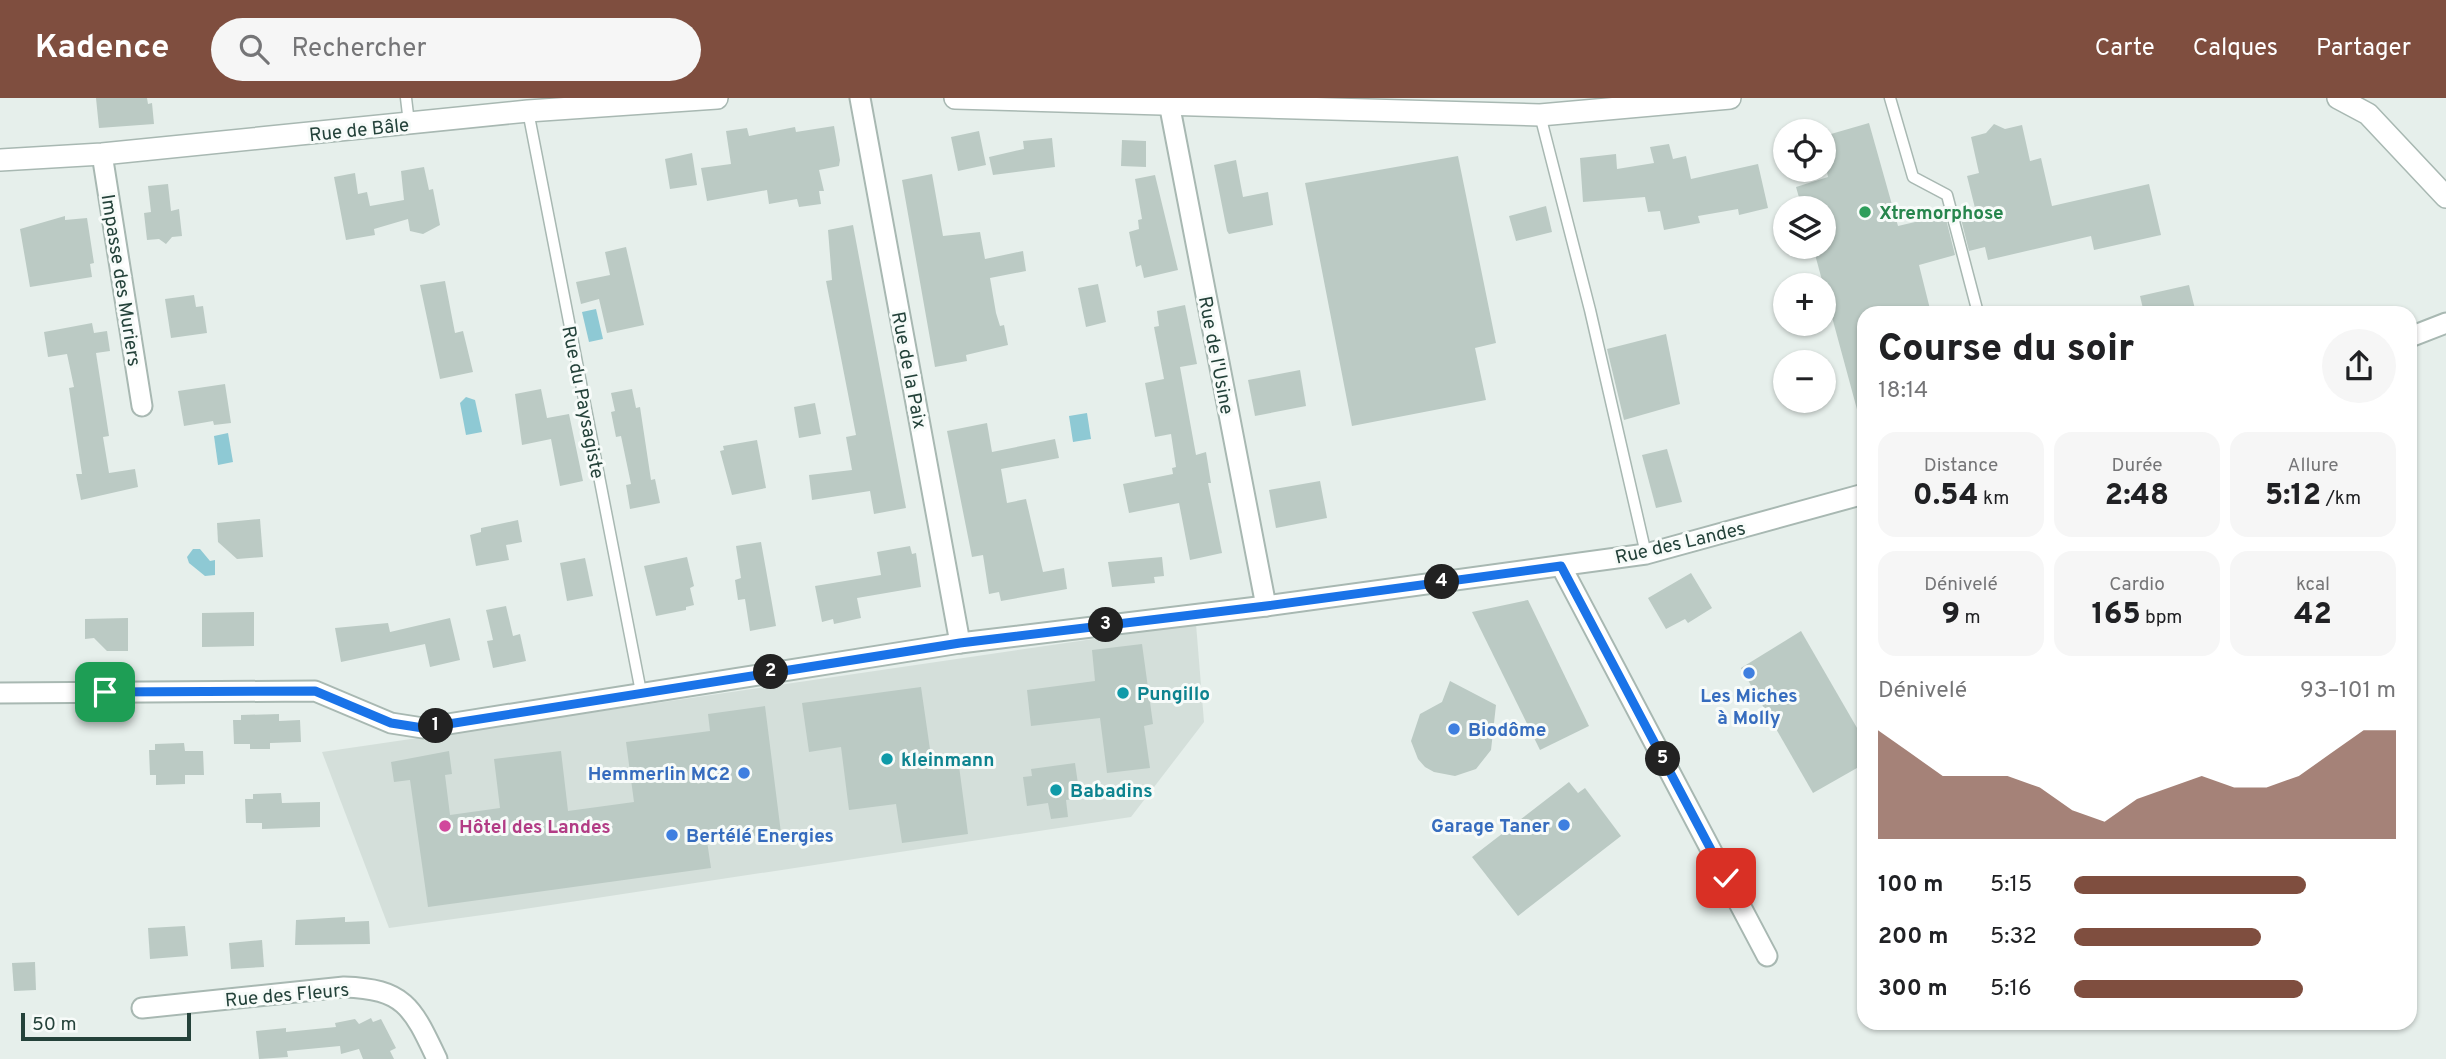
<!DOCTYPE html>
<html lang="fr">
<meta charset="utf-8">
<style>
:root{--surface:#fff;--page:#f6f6f6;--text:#202124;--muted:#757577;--accent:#7f4e3f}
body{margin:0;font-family:Overpass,sans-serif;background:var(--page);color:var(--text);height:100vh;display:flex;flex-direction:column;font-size:26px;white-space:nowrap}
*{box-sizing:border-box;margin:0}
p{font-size:23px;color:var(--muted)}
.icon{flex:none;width:38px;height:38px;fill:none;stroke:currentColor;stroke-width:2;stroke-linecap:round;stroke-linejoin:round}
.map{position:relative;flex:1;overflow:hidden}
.panel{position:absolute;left:1857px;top:208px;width:560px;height:724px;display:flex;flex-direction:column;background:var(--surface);border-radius:21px;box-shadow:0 2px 5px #0004}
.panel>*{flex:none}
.fabs{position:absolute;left:1773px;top:21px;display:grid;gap:14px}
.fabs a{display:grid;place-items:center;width:63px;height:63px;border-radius:50%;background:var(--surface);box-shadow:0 2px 5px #0004;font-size:35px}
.scale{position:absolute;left:21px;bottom:18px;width:170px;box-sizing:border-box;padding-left:7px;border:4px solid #24423a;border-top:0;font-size:19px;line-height:24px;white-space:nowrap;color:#24423a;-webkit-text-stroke:5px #f7fbf9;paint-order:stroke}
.pin{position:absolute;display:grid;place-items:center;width:60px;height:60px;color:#fff;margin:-30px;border-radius:14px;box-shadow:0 4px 10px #0006}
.km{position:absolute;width:35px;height:35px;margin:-18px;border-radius:50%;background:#222;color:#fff;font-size:19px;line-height:35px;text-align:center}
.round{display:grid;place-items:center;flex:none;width:74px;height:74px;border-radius:37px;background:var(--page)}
.headline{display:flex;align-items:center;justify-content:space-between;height:119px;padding:0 21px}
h1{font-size:38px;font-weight:800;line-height:52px}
.stats{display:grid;grid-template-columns:repeat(3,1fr);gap:10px;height:119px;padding:7px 21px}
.stats div{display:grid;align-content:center;border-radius:18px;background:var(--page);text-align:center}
.stats b{font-size:30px;font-weight:800}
.stats small{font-size:19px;font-weight:400}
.stats p{font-size:19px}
.chart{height:196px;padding:14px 21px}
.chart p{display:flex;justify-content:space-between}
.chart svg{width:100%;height:126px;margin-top:7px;fill:var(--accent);opacity:.7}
ul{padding:0 21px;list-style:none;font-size:23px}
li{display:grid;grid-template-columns:112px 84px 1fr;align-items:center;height:52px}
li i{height:18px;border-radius:9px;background:var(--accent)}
header{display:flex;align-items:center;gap:42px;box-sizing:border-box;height:98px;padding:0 35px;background:var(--accent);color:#fff}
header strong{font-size:33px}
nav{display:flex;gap:38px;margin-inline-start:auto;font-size:24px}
.search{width:490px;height:63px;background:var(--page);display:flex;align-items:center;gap:18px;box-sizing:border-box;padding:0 24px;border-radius:38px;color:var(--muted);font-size:26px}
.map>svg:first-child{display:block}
.built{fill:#d4dfda}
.water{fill:#8ec9d4}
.building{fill:#bbcac4}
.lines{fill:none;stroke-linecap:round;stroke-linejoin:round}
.service-casing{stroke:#a8b8b2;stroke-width:13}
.minor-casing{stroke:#a8b8b2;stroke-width:23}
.tertiary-casing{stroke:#a8b8b2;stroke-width:24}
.service{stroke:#fff;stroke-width:10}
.minor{stroke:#fff;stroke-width:19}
.tertiary{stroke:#fff;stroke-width:21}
.route-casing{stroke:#fff;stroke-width:14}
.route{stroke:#1a73e8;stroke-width:9}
.leisure-dot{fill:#2e9e5b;stroke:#f7fbf9;stroke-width:2.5}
.shop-dot{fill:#3f7fe0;stroke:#f7fbf9;stroke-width:2.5}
.culture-dot{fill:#0f9aa8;stroke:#f7fbf9;stroke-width:2.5}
.hotel-dot{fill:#d1479c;stroke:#f7fbf9;stroke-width:2.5}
.labels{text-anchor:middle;stroke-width:6;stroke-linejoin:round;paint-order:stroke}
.street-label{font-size:19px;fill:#24423a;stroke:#f7fbf9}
.leisure-label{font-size:19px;font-weight:bold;fill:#27864d;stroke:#f7fbf9;text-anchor:start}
.culture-label{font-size:19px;font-weight:bold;fill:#0d838f;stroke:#f7fbf9;text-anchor:start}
.shop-label{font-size:19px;font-weight:bold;fill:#366cbe;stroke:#f7fbf9;text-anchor:start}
.hotel-label{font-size:19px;font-weight:bold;fill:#b23c85;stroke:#f7fbf9;text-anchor:start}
</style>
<header>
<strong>Kadence</strong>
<div class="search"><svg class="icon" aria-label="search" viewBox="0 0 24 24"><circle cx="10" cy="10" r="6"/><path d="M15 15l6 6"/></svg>Rechercher</div>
<nav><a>Carte</a><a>Calques</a><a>Partager</a></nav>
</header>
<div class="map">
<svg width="2446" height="961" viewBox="0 0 2446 961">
<rect width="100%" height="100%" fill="#e6efeb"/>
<!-- built -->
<path class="built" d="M1196,526l8,98 -73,95 -627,95 -115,16 -67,-176z"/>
<!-- water -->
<g class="water">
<path d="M596,211l7,30 -14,3 -7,-30z"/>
<path d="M466,299l9,3 7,32 -16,3 -6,-32z"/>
<path d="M1087,315l4,26 -18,3 -4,-26z"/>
<path d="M228,335l5,29 -15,3 -4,-29z"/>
<path d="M193,451h7l10,12 5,-1v15l-10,1 -16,-13 -2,-6z"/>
</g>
<!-- building -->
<g class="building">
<path d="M96,0h51l1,6 4,-1 2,21 -55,4z"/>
<path d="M1869,25l29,103 47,-11 10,40 -36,10 12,48h-67v99l-6,1 -45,-166h11v-39h-22l-6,-21 32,-10 -4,-20v-21z"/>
<path d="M1994,26l11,5 17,-4 8,36 11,-3 11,48 97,-22 12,51 -67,15 -3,-14 -103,24 -3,-13 -16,4 -10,-40 16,-3 -8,-32 12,-3 -8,-36 15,-4z"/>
<path d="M834,28l6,34 -1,6 -20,4 5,21h-5l2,13 -22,3 -2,-8 -28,5 -2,-14 -60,11 -6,-33 30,-4 -5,-33 21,-3 2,8 46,-9 1,5z"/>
<path d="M979,33l7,34 -28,6 -7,-34z"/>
<path d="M1052,40l3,29 -62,8 -4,-18 35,-8 -1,-8z"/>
<path d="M1122,42l24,1v26l-25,-1z"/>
<path d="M1669,46l4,15 13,-3 5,23 67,-15 10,44 -29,7 -1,-6 -40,7 2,7 -36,7 -4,-19 -12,1 -3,-15 -62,5 -3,-44 36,-4 1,15 37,-6 -4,-16z"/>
<path d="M692,55l5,32 -27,4 -5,-30z"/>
<path d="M1458,58l38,187 -21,5 11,52 -134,26 -47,-243z"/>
<path d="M1236,62l7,37 25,-5 5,33 -44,9 -2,-3 -13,-66z"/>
<path d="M424,69l5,23 4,-1 7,36 -17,9 -13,-3 -2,-12 -34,10 1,6 -29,5 -12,-63 21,-4 3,21 9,-2 3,14 34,-6 -3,-29z"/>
<path d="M932,76l11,62 37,-4 5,27 38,-8 3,20 -36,7 6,35 4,13 4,-1 4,20 -42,10 1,6 -32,6 -33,-187z"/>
<path d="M1155,77l23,95 -34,8 -3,-13 -5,2 -7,-35 10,-3 -1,-9 4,-1 -7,-40z"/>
<path d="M168,86l3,27 8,-2 3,27 -10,1 -6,7 -7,-5 -12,1 -3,-27 7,-1 -3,-26z"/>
<path d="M1546,108l6,26 -36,9 -7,-25z"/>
<path d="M65,118v4l22,-2 7,45 -4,1 2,13 -62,10 -10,-58z"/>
<path d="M853,127l53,283 -32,6 -4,-23 -58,9 -3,-25 43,-5 -6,-33 10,-2 -30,-154 6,-1 -4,-50z"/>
<path d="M626,149l18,78 -37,8 -8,-34 -18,5 -5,-22 34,-7 -5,-23z"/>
<path d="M445,183l10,52 8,-2 10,41 -33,7 -20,-94z"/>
<path d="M1098,186l8,38 -20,5 -8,-39z"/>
<path d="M2189,187l7,28h-52l-4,-17z"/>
<path d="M194,197l2,12 7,-1 4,27 -36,5 -6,-39z"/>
<path d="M1185,207l12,59 -17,3 16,88 10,-3 5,31h-3l14,70 -32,7 -11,-57 -50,10 -6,-29 50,-10 -1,-6 4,-1 -5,-33 -16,3 -10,-54 19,-4 -10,-52 5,-1 -2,-15z"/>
<path d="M92,225l2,10 13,-2 3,20 -14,2 13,83 -6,1 6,36 26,-4 3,18 -57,13 -5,-26h6l-13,-86 5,-1 -7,-33 -19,3 -4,-25z"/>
<path d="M1666,236l14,70 -56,16 -17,-71z"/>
<path d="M1300,272l6,36 -51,10 -7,-36z"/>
<path d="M225,286l6,39 -17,2 -1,-4 -29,5 -6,-35z"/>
<path d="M541,291l6,29 22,-4 14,67 -23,5 -9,-47 -29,6 -7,-51z"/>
<path d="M632,291l4,19 4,-1 11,73 4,-1 5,24 -30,6 -4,-24 5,-1 -10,-48 -5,1 -5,-25 4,-1 -4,-18z"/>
<path d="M815,305l6,31 -22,4 -5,-31z"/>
<path d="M987,325l5,29 63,-13 4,19 -58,11 6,34 19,-4 17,73 21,-4 3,21 -66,12 -2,-9 -10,2 -6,-39 -11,2 -25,-126z"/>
<path d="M757,342l9,48 -34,7 -12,-44 4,-1 -1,-4z"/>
<path d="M1667,351l15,53 -26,6 -14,-53z"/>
<path d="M1320,383l7,37 -51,10 -7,-38z"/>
<path d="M260,421l3,38 -26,2 -19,-17 -1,-19z"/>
<path d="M518,422l4,22 -16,3 3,15 -33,6 -6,-31 11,-3v-4z"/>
<path d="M761,444l15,84 -26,5 -5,-32 -7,1 -3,-20 6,-2 -5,-32z"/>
<path d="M910,448l2,8 4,-1 5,34 -64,11 4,20 -27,6 -1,-5 -11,3 -7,-36 66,-11 -4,-23z"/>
<path d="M687,459l7,29 -4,2 4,17 -8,2v3l-30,6 -12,-50z"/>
<path d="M1162,459l2,19 -10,1 1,6 -43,4 -4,-25z"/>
<path d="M585,460l8,38 -26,5 -7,-38z"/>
<path d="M1691,475l21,35 -24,15 -3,-4 -19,10 -18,-31z"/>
<path d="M1528,502l61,126 -49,24 -68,-138z"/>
<path d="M506,508l7,30 7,-2 6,27 -33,7 -6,-27 6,-1 -7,-30z"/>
<path d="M254,514v34l-52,1v-34z"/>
<path d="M128,520v33h-21l-13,-13 -9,1v-20z"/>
<path d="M450,520l10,42 -30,7 -5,-23 -84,18 -6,-34 53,-5 2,9z"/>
<path d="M1801,533l63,109v24l-51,29 -72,-125z"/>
<path d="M1142,546l11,80 -9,2 6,42 -43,5 -7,-55 -69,8 -4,-36 68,-9 -3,-31z"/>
<path d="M1450,583l46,24 -5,45 -15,19 -21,7 -21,-4 -9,-5 -7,-8 -7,-18 9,-27 22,-12z"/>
<path d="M921,589l12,83 26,-4 9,68 -66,9 -6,-39 -47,6 -8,-63 -32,5 -7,-49z"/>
<path d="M765,608l16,127 -74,8 4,27 -283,39 -18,-127 -16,2 -3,-20 58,-11 3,23 -7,1 5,40 50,-7 -6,-49 67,-8 7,60 66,-9 -8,-60 84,-11 -2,-17z"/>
<path d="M279,616v7l21,-1 1,22 -31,1v6h-20v-5h-16l-1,-24h8v-5z"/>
<path d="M184,645l1,8h18l1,24h-19v9l-29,1v-10h-6l-1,-25h6v-6z"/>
<path d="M1075,665l5,35 -14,2 2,17 -17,2 -3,-16 -21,3 -4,-29 9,-1 -1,-7z"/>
<path d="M1569,684l9,11 7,-5 36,48 -103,80 -46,-59z"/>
<path d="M281,695l1,10 38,-1v25l-58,2v-6h-16l-1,-24h8v-5z"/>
<path d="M345,819v5l24,-1 1,23 -75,1 1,-25z"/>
<path d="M185,828l3,30 -38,3 -2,-31z"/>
<path d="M262,842l2,27 -33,2 -2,-26z"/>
<path d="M35,864l1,28 -22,1 -2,-28z"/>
<path d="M371,920l2,4 8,-3 15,29 -6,3 4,8h-31l-4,-10 -18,5 -1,-8 -53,5 1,6 -29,2 -3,-28 30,-3v4l50,-5 -1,-4 20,-4 4,5z"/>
</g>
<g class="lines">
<!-- service casing -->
<g class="service-casing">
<g id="service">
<path d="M406,0l3,25"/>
<path d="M1890,0l23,79 34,18 31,118"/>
<path d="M528,13l113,581"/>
<path d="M1540,17l50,195 56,244"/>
</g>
</g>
<!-- minor casing -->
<g class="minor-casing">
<g id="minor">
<path d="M860,0l100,545"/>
<path d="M1169,5l97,503"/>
<path d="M102,56l40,252"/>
<path d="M2410,239l36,-14"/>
<path d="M1561,468l206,390"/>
<path d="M0,595l315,-2 76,32 32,5 537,-85 306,-37 380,-52 218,-60"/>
<path d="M142,910l202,-21c60,2 68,19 93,72"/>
</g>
</g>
<!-- tertiary casing -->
<g class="tertiary-casing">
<g id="tertiary">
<path d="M955,0l585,17 190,-17"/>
<path d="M2338,0l30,16 78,83"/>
<path d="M0,62l102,-6 426,-43 189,-13"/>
</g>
</g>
<!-- service -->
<use href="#service" class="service"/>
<!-- minor -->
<use href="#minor" class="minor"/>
<!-- tertiary -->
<use href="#tertiary" class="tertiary"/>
</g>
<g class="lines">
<!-- route casing -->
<g class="route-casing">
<path id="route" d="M105,594l210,-1 76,32 32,5 537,-85 306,-37 295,-40 165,312"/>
</g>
<!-- route -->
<use href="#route" class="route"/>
</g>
<!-- markers -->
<circle class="leisure-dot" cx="1865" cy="114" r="7"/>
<g class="shop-dot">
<circle cx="1749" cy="575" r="7"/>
<circle cx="1454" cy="631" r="7"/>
<circle cx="744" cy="675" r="7"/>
<circle cx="1564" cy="727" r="7"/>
<circle cx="672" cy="737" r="7"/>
</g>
<g class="culture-dot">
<circle cx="1123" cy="595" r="7"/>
<circle cx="887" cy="661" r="7"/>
<circle cx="1056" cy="692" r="7"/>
</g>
<circle class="hotel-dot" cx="445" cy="728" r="7"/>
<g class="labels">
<!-- street labels -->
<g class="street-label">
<text transform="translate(359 31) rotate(-6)" y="7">Rue de Bâle</text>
<text transform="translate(122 182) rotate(81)" y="7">Impasse des Muriers</text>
<text transform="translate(1217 257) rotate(79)" y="7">Rue de l'Usine</text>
<text transform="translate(910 272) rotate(79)" y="7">Rue de la Paix</text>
<text transform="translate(584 304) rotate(79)" y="7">Rue du Paysagiste</text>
<text transform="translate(1680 444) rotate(-13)" y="7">Rue des Landes</text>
<text transform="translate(287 896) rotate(-5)" y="7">Rue des Fleurs</text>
</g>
<!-- leisure labels -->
<g class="leisure-label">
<text x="1879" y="121">Xtremorphose</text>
</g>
<!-- culture labels -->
<g class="culture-label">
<text x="1137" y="602">Pungillo</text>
<text x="901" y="668">kleinmann</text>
<text x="1070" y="699">Babadins</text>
</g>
<!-- shop labels -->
<g class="shop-label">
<text x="1749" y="604" text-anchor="middle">Les Miches<tspan x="1749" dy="22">à Molly</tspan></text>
<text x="1468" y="638">Biodôme</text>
<text x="730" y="682" text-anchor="end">Hemmerlin MC2</text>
<text x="1550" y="734" text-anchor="end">Garage Taner</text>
<text x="686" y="744">Bertélé Energies</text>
</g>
<!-- hotel labels -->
<g class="hotel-label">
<text x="459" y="735">Hôtel des Landes</text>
</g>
</g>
</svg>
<div class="fabs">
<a><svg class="icon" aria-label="locate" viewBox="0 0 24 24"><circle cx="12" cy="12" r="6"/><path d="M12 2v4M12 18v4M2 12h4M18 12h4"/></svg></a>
<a><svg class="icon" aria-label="layers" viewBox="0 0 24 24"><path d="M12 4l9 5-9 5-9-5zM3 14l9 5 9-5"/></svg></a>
<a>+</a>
<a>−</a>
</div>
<div class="scale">50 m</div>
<div class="pin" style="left:105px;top:594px;background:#1e9e55"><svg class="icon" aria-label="arrive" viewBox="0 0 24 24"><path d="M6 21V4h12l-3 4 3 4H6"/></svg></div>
<div class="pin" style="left:1726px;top:780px;background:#d93025"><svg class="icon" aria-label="check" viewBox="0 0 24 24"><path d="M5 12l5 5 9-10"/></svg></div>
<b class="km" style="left:436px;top:628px">1</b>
<b class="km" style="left:771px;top:574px">2</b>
<b class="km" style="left:1106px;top:527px">3</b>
<b class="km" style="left:1442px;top:484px">4</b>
<b class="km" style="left:1663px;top:661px">5</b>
<section class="panel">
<div class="headline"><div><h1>Course du soir</h1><p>18:14</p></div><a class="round"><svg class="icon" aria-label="share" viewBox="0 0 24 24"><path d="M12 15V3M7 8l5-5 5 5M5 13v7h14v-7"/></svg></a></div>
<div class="stats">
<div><p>Distance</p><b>0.54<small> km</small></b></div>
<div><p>Durée</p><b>2:48</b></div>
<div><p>Allure</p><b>5:12<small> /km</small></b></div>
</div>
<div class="stats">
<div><p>Dénivelé</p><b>9<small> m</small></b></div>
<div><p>Cardio</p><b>165<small> bpm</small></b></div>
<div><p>kcal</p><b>42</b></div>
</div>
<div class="chart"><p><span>Dénivelé</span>93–101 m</p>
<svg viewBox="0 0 160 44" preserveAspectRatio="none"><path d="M0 44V6L10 14L20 22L30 22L40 22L50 26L60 34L70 38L80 30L90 26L100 22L110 26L120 26L130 22L140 14L150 6L160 6V44z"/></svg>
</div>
<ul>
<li><b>100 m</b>5:15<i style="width:72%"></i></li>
<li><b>200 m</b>5:32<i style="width:58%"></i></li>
<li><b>300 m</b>5:16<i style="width:71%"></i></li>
</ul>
</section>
</div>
